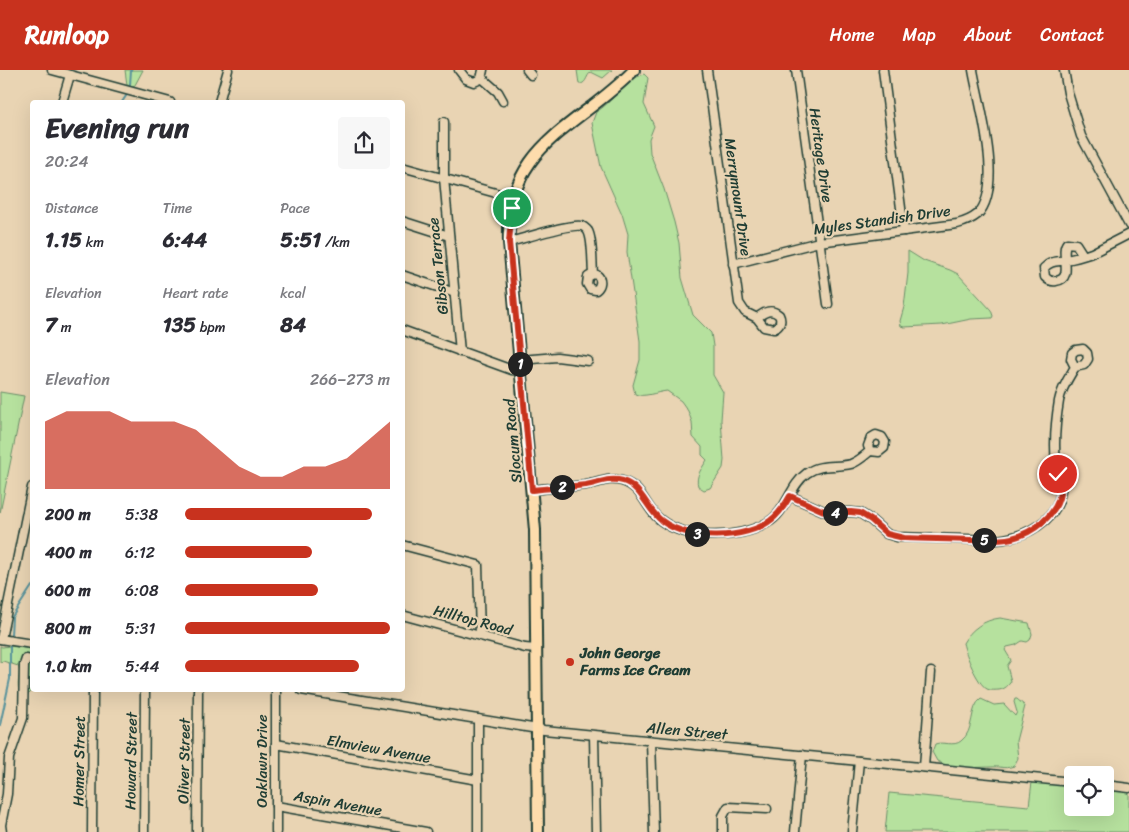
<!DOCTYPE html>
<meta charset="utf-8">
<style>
:root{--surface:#fff;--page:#f7f7f7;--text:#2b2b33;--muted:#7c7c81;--accent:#c8321e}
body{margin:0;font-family:Sriracha,sans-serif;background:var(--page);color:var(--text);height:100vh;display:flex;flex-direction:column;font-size:19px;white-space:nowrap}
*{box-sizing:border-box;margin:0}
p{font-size:16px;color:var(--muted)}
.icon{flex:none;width:28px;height:28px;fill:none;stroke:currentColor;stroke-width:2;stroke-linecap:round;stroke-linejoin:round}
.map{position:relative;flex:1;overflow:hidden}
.details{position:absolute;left:30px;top:30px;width:375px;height:592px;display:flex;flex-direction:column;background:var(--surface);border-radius:5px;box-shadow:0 5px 20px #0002}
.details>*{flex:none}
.tools{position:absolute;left:1064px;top:696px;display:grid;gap:10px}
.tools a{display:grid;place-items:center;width:50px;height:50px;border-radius:5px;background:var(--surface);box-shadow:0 5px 20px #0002;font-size:25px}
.pin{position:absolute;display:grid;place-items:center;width:42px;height:42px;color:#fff;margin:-21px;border:2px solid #fff;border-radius:50%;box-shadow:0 1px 5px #0007}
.km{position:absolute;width:25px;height:25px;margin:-12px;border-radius:50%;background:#222;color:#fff;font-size:14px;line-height:25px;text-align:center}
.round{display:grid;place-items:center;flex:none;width:52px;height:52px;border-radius:5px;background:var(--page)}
.headline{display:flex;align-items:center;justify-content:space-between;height:85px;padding:0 15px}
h1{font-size:28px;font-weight:700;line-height:38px}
.stats{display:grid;grid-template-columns:repeat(3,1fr);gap:8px;height:85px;padding:5px 15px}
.stats div{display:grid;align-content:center}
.stats b{font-size:21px;font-weight:700}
.stats small{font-size:14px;font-weight:400}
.stats p{font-size:14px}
.chart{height:140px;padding:10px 15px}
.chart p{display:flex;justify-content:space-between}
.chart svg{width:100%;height:90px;margin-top:5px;fill:var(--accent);opacity:.7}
ul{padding:0 15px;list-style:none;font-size:16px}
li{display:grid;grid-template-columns:80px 60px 1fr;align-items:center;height:38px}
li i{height:12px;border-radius:6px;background:var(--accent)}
header{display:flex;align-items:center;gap:30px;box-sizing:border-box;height:70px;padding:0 25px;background:var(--accent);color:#fff}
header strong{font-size:24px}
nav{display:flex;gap:28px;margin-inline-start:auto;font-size:18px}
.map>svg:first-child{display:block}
.green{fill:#b6e19e;stroke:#6a8f69}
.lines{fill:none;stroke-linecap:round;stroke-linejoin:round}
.stream{stroke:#5a939c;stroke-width:2}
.minor-casing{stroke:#1f3d34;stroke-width:11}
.major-casing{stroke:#1f3d34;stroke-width:14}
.minor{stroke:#e9d4b3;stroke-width:8}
.major{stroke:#fddcac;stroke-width:10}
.route-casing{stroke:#fff;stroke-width:10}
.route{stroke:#c8321e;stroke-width:6}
.poi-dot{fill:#c8321e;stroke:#e9d4b3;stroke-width:2}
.labels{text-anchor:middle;stroke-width:4.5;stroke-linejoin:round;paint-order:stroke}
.street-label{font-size:15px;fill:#1f3d34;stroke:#e9d4b3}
.poi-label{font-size:15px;font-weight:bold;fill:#1f3d34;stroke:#e9d4b3;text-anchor:start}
</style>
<header>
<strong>Runloop</strong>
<nav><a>Home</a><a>Map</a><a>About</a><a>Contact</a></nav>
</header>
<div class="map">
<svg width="1129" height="762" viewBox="0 0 1129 762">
<rect width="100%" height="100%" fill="#e9d4b3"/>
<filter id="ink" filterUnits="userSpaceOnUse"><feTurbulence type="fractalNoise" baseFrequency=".02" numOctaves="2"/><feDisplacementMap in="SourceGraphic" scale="10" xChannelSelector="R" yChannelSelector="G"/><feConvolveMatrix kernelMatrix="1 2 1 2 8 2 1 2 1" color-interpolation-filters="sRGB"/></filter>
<g filter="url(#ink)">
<!-- green -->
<g class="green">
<path d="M125,0h18l-8,15 -5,4 -3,-4z"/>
<path d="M577,0h35l-9,8 -12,-6c-5,4 -4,10 -10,12h-2z"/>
<path d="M644,4l4,4 -4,26 10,22 -5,13 1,14 14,36 10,33 5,21 3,35 11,37 18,18 2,13v29l10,17 -2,28 3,40 -1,8 -13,20 -6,2 -6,-4c-3,-10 4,-18 9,-26l-5,-5v-8l-9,-10 -1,-15 -4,-11 -7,-10 -14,-10c-10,1 -24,7 -32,3l-2,-9 7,-25v-19l-13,-89 1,-18 -6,-20 -21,-47 -9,-44 4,-11c16,-9 29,-32 48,-38z"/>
<path d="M908,181l16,10 26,9 8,4 33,36 2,6 -1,2 -21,1 -29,6 -38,2 -3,-1 -1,-5 4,-14 4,-34z"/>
<path d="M0,322l24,4 -24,117z"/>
<path d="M1000,548l29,5 3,11 -2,6 -3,2 -5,-1 -6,4 -9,2 -2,3 6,10 -4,6 4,15c-2,4 -6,8 -12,9 -3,0 -8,1 -12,-1 -10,-6 -21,-34 -24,-46 8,-14 21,-23 37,-25z"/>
<path d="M0,576l2,1 8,-1 22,3v41h5h-4l-7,7c-14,-6 -4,-20 -8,-31l-15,-5 -3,1z"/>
<path d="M981,629l13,6 10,-1 11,12 2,-4 -3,-10 1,-3h2l8,7 -9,35 2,17 -4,8c-6,2 -9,2 -15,1 -21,-1 -42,5 -62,-6l-5,-9 3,-8c8,-3 19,3 26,-3 14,-10 8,-34 20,-42z"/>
<path d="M1032,712l40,4v22h33v-19l24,3v40h-244l4,-39 140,13z"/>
</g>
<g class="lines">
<!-- stream -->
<g class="stream">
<path d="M130,15l1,-15"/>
<path d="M122,32l4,-6"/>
<path d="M11,565l1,-18 20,-31"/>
<path d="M0,655l10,-46v-33"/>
</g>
<!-- minor casing -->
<g class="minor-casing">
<g id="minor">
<path d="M52,0l118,32"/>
<path d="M459,0l7,9 8,3 7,-3 2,-9"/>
<path d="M527,0l4,5"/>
<path d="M707,0l32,233 6,9 12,6 7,9 10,2c6,-3 8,-8 5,-14 -8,-7 -15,-3 -22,3"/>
<path d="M796,0l32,234"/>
<path d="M883,0l21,161"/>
<path d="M1064,0l4,23 13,43 48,89"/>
<path d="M482,8l16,14 5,9"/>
<path d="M62,32l8,-27"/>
<path d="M219,32l9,-32"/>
<path d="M444,52v56l16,174"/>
<path d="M402,97l112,31"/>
<path d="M402,151l47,15"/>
<path d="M509,172c14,-3 61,-19 73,-16 3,1 4,3 6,5 5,9 4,32 5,43l-5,3 -1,7 3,5 6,1c5,-4 6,-11 1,-15l-4,-1"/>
<path d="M1083,185l-7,-11 -9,-1c-8,9 8,36 -11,38 -5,1 -8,-1 -11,-4l-1,-9c7,-8 14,-6 23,-8 8,-2 17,-4 25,-7l37,-19"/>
<path d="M733,194l86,-22 138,-18c8,-2 15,-5 21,-10 26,-28 1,-109 -5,-144"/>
<path d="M402,205l53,18"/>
<path d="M402,260l110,40 9,1"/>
<path d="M520,290l37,-3 31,4"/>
<path d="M532,420c18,-2 36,-3 53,-5 14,-2 24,-8 37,-4 19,6 22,22 34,35 25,25 82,24 111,7 20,-11 22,-37 40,-50 14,-10 29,-5 44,-9 8,-3 13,-8 19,-13l-2,-5 3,-8 5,-3 6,2 3,5 -1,6 -5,4 -9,-1"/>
<path d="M790,426l36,16h25l9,1 11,7 16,14 10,3 99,3c27,-2 63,-19 65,-50 0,-9 -4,-18 -5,-27 -2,-18 0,-44 3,-62 2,-12 10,-24 16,-34l9,-2 4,-6 -1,-6 -4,-4 -7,1 -4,3 -1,6 4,8"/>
<path d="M402,475l76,20 2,70"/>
<path d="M402,545l123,33 11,1"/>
<path d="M0,569l32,5"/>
<path d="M1,569l31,-152"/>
<path d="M301,620l243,40 528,52"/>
<path d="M478,649v113"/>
<path d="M594,666l2,96"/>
<path d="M651,671l3,91"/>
<path d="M276,674l202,36"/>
<path d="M924,697l7,-95"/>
<path d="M1105,715l24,3"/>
<path d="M276,736l150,26"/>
<path d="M2,762l-1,-7 6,-31 2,-36 14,-40 1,-53 2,-6 6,1"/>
<path d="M92,762l1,-142"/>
<path d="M144,762l1,-142"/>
<path d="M197,762l1,-142"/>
<path d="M276,762v-142"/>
<path d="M723,762v-16l5,-9 39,2"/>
<path d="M795,762l7,-77"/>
<path d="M852,762l7,-71"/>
</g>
</g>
<!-- major casing -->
<g class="major-casing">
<path id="major" d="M538,762l-3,-302 -26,-288c-4,-98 69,-114 125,-172"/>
</g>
<!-- minor -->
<use href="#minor" class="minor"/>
<!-- major -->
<use href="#major" class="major"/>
</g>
</g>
<g class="lines" filter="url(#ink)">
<!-- route casing -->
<g class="route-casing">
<path id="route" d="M512,138l-3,34 23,248c18,-2 36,-3 54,-5 13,-2 23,-8 37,-4 20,7 23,28 39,40 26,20 84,19 109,-1 8,-6 14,-15 19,-24l36,16h25l9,1 11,7 16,14 17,4c22,1 44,1 66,2 14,0 29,1 42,-2 21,-5 45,-23 48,-45 1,-7 0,-13 -2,-19"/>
</g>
<!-- route -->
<use href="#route" class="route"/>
</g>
<!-- markers -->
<circle class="poi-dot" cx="570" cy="592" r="5"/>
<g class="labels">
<!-- street labels -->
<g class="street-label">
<text transform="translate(821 85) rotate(82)" y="5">Heritage Drive</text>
<text transform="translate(738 127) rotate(82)" y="5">Merrymount Drive</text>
<text transform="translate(882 150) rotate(-8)" y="5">Myles Standish Drive</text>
<text transform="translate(438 196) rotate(-96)" y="5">Gibson Terrace</text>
<text transform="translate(513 371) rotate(-95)" y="5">Slocum Road</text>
<text transform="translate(473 550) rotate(15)" y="5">Hilltop Road</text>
<text transform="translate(687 661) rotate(5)" y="5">Allen Street</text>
<text transform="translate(379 679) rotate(10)" y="5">Elmview Avenue</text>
<text transform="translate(79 691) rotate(-89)" y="5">Homer Street</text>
<text transform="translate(131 691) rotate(-89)" y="5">Howard Street</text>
<text transform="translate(184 691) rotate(-89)" y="5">Oliver Street</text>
<text transform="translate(262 691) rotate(-90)" y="5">Oaklawn Drive</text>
<text transform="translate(338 733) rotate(10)" y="5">Aspin Avenue</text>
</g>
<!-- poi labels -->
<g class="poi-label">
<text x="580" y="588">John George<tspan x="580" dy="17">Farms Ice Cream</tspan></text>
</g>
</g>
</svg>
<div class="tools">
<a><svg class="icon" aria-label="locate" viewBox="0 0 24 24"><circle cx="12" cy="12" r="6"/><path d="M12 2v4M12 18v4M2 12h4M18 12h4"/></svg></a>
</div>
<div class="pin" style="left:512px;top:138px;background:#1e9e55"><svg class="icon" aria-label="arrive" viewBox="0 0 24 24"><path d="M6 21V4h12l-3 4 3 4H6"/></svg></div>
<div class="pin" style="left:1058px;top:404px;background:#d93025"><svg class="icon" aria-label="check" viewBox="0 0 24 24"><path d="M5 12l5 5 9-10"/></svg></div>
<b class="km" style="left:520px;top:294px">1</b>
<b class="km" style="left:562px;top:417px">2</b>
<b class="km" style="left:697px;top:464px">3</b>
<b class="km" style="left:835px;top:443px">4</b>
<b class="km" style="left:984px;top:470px">5</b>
<section class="details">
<div class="headline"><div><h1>Evening run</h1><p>20:24</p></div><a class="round"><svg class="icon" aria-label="share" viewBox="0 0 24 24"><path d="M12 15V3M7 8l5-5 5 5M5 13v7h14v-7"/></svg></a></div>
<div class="stats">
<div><p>Distance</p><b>1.15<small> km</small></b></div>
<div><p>Time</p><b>6:44</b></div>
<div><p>Pace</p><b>5:51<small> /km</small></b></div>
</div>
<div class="stats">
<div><p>Elevation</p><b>7<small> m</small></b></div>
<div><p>Heart rate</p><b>135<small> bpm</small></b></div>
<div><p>kcal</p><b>84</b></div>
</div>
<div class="chart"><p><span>Elevation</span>266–273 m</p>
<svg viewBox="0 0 160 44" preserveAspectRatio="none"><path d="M0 44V11L10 6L20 6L30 6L40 11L50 11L60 11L70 15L80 24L90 33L100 38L110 38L120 33L130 33L140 29L150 20L160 11V44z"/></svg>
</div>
<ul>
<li><b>200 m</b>5:38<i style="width:91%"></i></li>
<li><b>400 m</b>6:12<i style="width:62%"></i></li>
<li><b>600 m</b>6:08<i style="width:65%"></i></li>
<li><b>800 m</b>5:31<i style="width:100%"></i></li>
<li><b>1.0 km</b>5:44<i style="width:85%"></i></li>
</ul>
</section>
</div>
